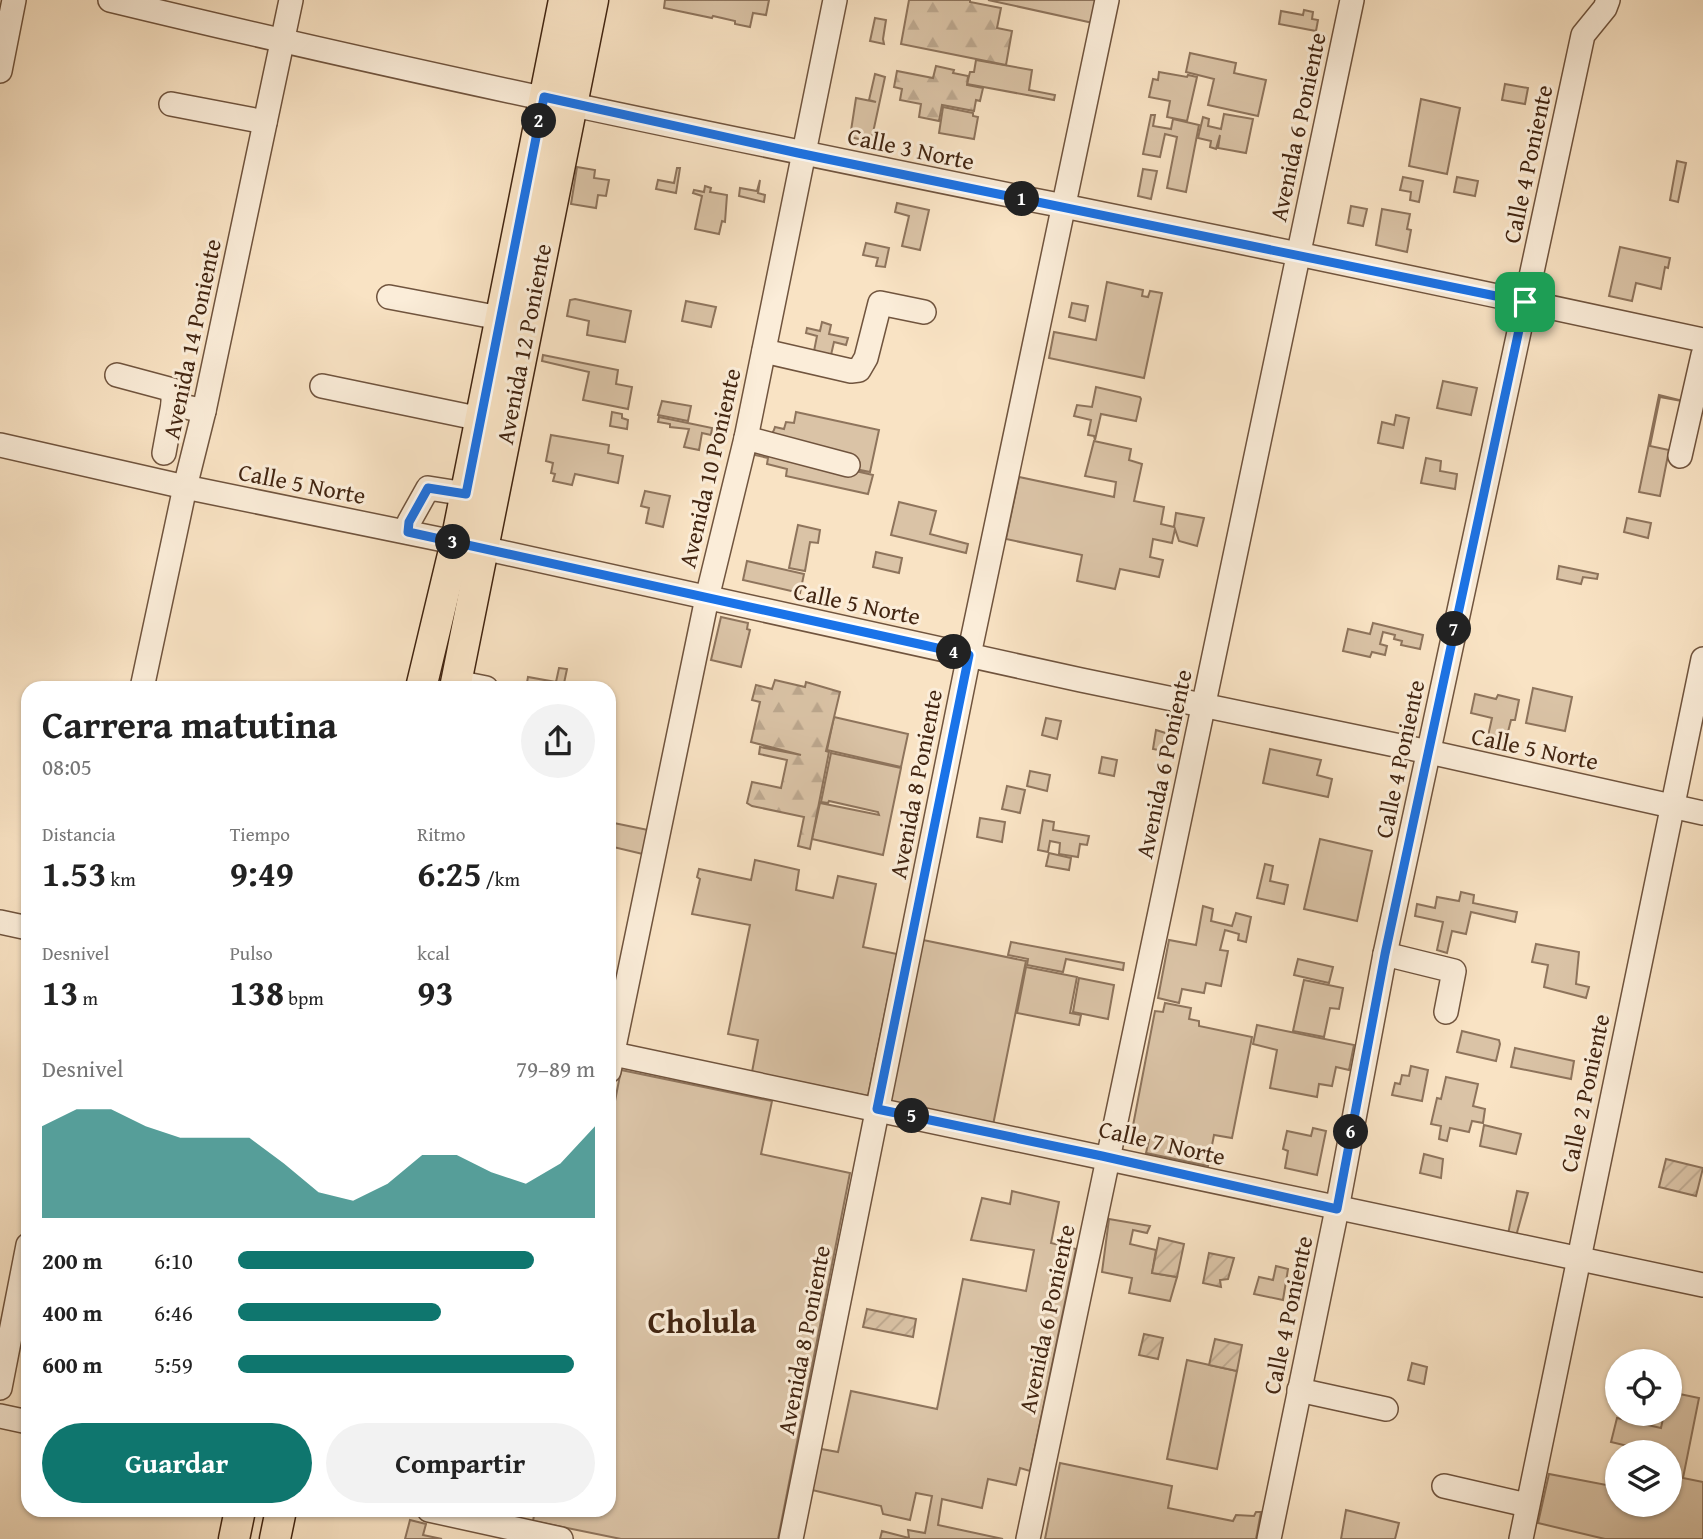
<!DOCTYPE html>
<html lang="es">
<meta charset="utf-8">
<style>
:root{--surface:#fff;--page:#f2f2f2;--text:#222;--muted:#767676;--accent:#0f766e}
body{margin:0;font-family:"Gentium Book Plus",serif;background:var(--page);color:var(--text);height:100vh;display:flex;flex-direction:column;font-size:26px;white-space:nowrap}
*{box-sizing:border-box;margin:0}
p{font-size:23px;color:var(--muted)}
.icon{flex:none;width:38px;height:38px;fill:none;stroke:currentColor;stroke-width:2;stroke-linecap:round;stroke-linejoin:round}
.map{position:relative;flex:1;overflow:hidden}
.sheet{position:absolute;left:21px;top:681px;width:595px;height:836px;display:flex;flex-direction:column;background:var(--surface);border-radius:21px;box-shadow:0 2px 5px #0004}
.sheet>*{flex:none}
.controls{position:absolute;left:1605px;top:1349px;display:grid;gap:14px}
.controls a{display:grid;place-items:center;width:77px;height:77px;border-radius:50%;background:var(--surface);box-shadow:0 2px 5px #0004;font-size:35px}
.pin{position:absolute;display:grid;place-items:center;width:60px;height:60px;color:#fff;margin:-30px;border-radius:14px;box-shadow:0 4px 10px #0006}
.km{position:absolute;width:35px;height:35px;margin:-18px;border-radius:50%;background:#222;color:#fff;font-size:19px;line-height:35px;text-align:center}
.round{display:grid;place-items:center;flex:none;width:74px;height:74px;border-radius:37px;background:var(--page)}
.head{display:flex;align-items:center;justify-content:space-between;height:119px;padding:0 21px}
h1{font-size:38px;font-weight:600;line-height:52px}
.stats{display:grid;grid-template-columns:repeat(3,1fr);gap:10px;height:119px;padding:7px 21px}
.stats div{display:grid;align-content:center}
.stats b{font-size:35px;font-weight:600}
.stats small{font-size:19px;font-weight:400}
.stats p{font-size:19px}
.chart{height:196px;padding:14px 21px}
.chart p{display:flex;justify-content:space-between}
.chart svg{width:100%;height:126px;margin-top:7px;fill:var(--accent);opacity:.7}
.cta{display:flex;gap:14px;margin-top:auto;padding:14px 21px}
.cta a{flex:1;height:80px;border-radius:42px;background:var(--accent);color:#fff;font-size:28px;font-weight:600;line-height:80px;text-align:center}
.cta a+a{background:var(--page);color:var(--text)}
ul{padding:0 21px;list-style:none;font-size:23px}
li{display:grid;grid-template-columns:112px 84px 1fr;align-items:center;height:52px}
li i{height:18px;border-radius:9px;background:var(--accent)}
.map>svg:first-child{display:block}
.grass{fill:#dac3a6;stroke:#8e745c;stroke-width:2}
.forest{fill:url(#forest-firs);stroke:#8e745c;stroke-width:2}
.garden{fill:url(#garden-furrows);stroke:#8e745c;stroke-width:2}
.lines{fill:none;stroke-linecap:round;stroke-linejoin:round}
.minor-casing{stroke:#70543e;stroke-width:26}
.major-casing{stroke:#422511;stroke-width:33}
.minor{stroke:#fbedd9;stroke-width:23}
.major{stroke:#f9e3c4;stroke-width:30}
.route-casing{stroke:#fff;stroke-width:14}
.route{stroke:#1a73e8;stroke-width:9}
.labels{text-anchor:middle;stroke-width:6;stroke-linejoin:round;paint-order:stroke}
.street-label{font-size:24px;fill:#422511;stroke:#fbedd9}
.district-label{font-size:32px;font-weight:bold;fill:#422511;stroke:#fbedd9}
</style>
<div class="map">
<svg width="1703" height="1539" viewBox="0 0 1703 1539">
<defs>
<pattern id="forest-firs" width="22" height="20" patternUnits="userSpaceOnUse" patternTransform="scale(1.75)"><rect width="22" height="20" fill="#dac3a6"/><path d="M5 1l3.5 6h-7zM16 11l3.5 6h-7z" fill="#bca78e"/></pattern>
<pattern id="garden-furrows" width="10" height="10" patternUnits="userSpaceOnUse" patternTransform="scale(1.75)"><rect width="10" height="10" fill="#dac3a6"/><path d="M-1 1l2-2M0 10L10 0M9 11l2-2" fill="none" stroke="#bca78e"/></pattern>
</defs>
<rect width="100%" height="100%" fill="#f9e3c4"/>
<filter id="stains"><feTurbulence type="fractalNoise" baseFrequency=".00286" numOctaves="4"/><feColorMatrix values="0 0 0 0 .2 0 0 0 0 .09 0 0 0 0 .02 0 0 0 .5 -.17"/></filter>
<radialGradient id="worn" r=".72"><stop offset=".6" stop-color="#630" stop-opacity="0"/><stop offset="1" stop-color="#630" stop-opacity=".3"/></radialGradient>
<!-- grass -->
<g class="grass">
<path d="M665,0h104l-3,15 -13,-2 -3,14 -15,-3v-3l-22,-5 -1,2 -48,-10z"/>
<path d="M988,0h109l-4,23z"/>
<path d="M1304,10l9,2 -1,7 6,1 -2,11 -37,-7 2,-13 22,4z"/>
<path d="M875,18l11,2 -3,19 1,5 -14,-3z"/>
<path d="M1190,53l46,10 -2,10 32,7 -8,36 -50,-11 6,-26 -28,-7z"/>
<path d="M976,60l56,10 -3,20 26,5 -1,5 -87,-16 3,-12h4z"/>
<path d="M1159,72l28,5 1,-2 9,2 -10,44 -20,-4 3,-16 -21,-4 4,-18 5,1z"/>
<path d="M875,74l10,3 -14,65 -21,-5 6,-39 20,4 -7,-2z"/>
<path d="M1505,84l23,4 -3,16 -23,-4z"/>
<path d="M1421,99l39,9 -13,66 -38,-8z"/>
<path d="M943,107l30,6v3l5,1 -4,22 -35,-6z"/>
<path d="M1224,114l29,5 -7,34 -28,-5 2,-13 -4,14 -6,-2 1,-6 -13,-3 5,-21 6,2 -1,7 13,3z"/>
<path d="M1151,115h4l-2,11 18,3 2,-10 26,6 -13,67 -19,-4 10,-51 -12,-3 -5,23 -17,-3z"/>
<path d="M1677,161l9,2 -8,39 -8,-2z"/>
<path d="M577,167l18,3 -1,8 15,2 -3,16 -8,-1 -2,13 -25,-4z"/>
<path d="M677,168h3l-4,25 -20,-4 2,-9 16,3z"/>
<path d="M1143,169l14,2 -6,28 -13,-3z"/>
<path d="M1403,177l20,4 -4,21 -9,-2 1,-8 -11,-2z"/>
<path d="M1457,177l21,4 -3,15 -21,-4z"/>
<path d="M760,180l-2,13 7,2 -1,7 -25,-6 1,-8 17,3z"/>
<path d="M705,186l6,2 -1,4 17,3 -2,27 -3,-1 -3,13 -24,-5 7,-33 -9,-3 1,-3 10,2z"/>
<path d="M897,203l32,7 -9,40 -18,-4 7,-30 -14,-4z"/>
<path d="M1351,206l16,3 -4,17 -15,-3z"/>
<path d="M1382,209l28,5 -3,15 4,1 -4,22 -31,-7z"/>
<path d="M866,243l23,5 -4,19 -9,-1 2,-8 -15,-3z"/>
<path d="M1620,247l50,11 -2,10 -3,-1 -4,22 -25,-6 -4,18 -23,-5z"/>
<path d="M1107,282l36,8 -1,6 6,1 2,-6 12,2 -18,85 -95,-20 5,-26 42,8z"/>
<path d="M575,299l56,12 -6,31 -38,-7 2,-14 -22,-5 3,-16z"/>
<path d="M686,301l30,6 -5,20 -29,-6z"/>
<path d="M1072,303l16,3 -3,15 -16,-4z"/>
<path d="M822,322l9,3 -2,9 19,4 -2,7 -12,-3 -3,13 -17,-4 3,-15 -11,-3 1,-5 13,3z"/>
<path d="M543,355l75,15 -2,14 16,3 -4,22 -45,-9 6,-28 -47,-11z"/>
<path d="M1443,381l34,7 -6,27 -34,-7z"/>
<path d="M1096,387l44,10 1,2 -5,22 -35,-7 -6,26 -1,-4 -6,-1 3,-15 -17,-4 3,-11 15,2z"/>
<path d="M1659,395l28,7 -27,-5 -10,49 19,4 -9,46 -21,-4z"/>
<path d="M662,401l29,5 -3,15 -30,-6z"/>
<path d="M612,412l10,2v4l6,2 -1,9 -17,-3z"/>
<path d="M796,412l83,18 -9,42 -102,-21 105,24 -5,19 -82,-18 1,-7 -20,-5 1,-6 -13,-3c3,-13 17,-15 20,-28l9,2 2,-7 8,1z"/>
<path d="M1396,415l13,3 -6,30 -25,-5 4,-21 12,3z"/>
<path d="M659,417l53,11 -1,7 -9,-2 -3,17 -15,-3 5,-18 -19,-2v-3l-12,-2z"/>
<path d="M551,435l58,10 -1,8 15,3 -5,27 -43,-9 -3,11 -19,-4 2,-7 -4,-1 2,-10 -7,-2z"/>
<path d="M1094,441l37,8 -2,11 13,4 -8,37 30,6 -3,17 13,3 2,-14 28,5 -7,28 -18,-5 -4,-12 -3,14 -19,-4 -3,18 13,3 -4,17 -39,-8 -5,20 -38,-8 5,-26 -76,-16 13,-62 95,20 2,-15 -31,-6z"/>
<path d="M1426,458l15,3 -1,10 17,3 -2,15 -34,-6z"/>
<path d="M645,491l25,5 -7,31 -17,-4 3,-15 -8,-2z"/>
<path d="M899,502l37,9 -6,23 38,10 -2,9 -75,-18z"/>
<path d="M1627,518l24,5 -3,15 -24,-6z"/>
<path d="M798,525l22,5 -2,13 -8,-1 -5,29 -16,-3z"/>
<path d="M876,552l26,6 -3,15 -26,-6z"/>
<path d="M747,561l57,13 -4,19 -57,-13z"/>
<path d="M1559,566l39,8 -1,5 -14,-2 -2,7 -24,-5z"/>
<path d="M721,617l27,6 -1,6 3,1 -9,37 -30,-7z"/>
<path d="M1373,623l50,12 -3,14 -19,-4 1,-4 -8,-2 1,-4 -12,-3 -3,12 7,2 -2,9 -13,-3 -2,5 -27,-6 5,-22 22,5z"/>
<path d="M559,668l8,1 -4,19h-37l2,-11 28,5z"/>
<path d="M1533,688l39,9 -7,34 -39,-8z"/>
<path d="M1475,694l21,5 2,-4 21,5 -4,20h-4l-5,20 -18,-4 4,-18 -21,-5z"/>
<path d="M834,717l74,17 -7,33 -74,-17z"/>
<path d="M1046,718l15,3 -4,18 -15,-4z"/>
<path d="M1156,730l16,5 -3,17 -16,-3z"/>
<path d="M1270,749l51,11 -4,15 15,4 -4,18 -65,-14z"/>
<path d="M831,753l70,15 -18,87 -71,-16 8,-36 59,12 -1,-3 -49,-11 -1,2 -7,-1z"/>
<path d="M1102,757l15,3 -3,16 -15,-3z"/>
<path d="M1030,771l20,4 -3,16 -20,-5z"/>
<path d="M1007,786l18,4 -5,23 -18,-4z"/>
<path d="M980,818l25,4 -3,20 -25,-5z"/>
<path d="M1043,820l11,2 -1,8 36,6 -2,9 -7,-1 -2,13 -19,-3 1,-11 -10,-2 -2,11 -10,-2z"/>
<path d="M609,822l44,9 -6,24 -38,-9z"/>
<path d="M1320,839l52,12 -15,70 -53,-12z"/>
<path d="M1049,853l22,5 -2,12 -23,-4z"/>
<path d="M755,860l44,10 -3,20 37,8 5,-22 38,8 -13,63 34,7 -29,142 -116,-24 6,-32 -30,-6 22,-109 -58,-11 8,-35 -3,-2 2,-8 52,11z"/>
<path d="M1265,864l8,2 -3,15 18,4 -4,19 -27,-6z"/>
<path d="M1461,892l13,3 -1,8 44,9 -2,10 -44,-10 -5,22 -14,-3 -5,22 -10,-3 6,-28 -28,-6 2,-12 18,4 2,-11 22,4z"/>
<path d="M1203,906l10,3 -2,12 21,5 4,-13 15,4 -5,25 -8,-2 1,-6 -14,-4 -5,20 8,1 -7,35 -15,-3 -2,10 -22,-4 -3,14 -21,-5 11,-58 27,5z"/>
<path d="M923,940l103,21 -33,164 -103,-21z"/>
<path d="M1011,942l113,21 -1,7 -57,-11 -3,13 -36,-7 1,-6 -20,-4z"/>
<path d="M1536,944l43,8 -3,32 13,3 -3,11 -42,-11 4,-22 -16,-3z"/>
<path d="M1298,959l35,8 -4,16 -35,-8z"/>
<path d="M1026,967l51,10 -7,36 11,2 -2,10 -62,-12z"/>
<path d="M1079,978l35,7 -6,34 -35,-7z"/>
<path d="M1304,980l39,8 -4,21 -9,-1 -6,29 -31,-6z"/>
<path d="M1165,1003l26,5 -2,11 10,2v5l53,11 -20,101 -18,-3 -6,31 -62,-13 3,-13 -18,-4 24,-125 8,1z"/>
<path d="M1257,1025l97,20 -5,25 -13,-3 -4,19 -13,-2 -2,13 -47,-9 7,-38 -24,-6z"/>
<path d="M1462,1031l37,9 1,4 -4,17 -39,-9z"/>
<path d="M1515,1048l59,13 -3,18 -60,-12z"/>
<path d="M1411,1066l17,4 -6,31 -30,-6 3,-12 5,1 2,-9 7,1z"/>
<path d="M621,1070l151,31 -11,53 89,19 -72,366h-157l-88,-18 2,-11h74v-378z"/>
<path d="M1446,1077l32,7 -5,22 12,3 -2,14 -11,-2 -3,11 -19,-4 -3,13 -8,-2 2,-13 -10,-2 6,-26 4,1z"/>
<path d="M1484,1125l37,9 -5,20 -36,-8z"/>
<path d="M1313,1128l13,3 -9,44 -32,-7 3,-17 -5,-2 4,-18 24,5z"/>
<path d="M1424,1154l19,5 -2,19 -21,-5z"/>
<path d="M1012,1191l47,11 -8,41 25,6 -46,222 -10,-3 -4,17 -28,-6 -6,29 -40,-9 -4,26 65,14h-123l2,-8 27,7 -1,-8 17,3 7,-37 -16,-3 -6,27 -27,-6 -2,-8 -69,-16 9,-41 17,3 13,-61 86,18 26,-130 63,12 8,-41 -63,-10 11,-42 28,6z"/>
<path d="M1517,1191l11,2 -12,43 -8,-2z"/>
<path d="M1109,1219l41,7 -3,7 -14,-3 -3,14 26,6 -4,23 25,4 -7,24 -41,-8 3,-15 -30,-6z"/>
<path d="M1276,1266l12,3 -5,31 -29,-6 5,-17 14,3z"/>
<path d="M1187,1360l50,11 -20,98 -50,-10z"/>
<path d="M1412,1363l15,4 -3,17 -16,-4z"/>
<path d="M1670,1392l29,6 -16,80 20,4v57h-98l-67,-16 11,-49 68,13v18h53v-53h-17l-42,-10 6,-24 44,10 3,-14h6z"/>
<path d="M1060,1463l112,23 -4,22 65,13 3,-6 18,1 2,-4h5l-5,27h-211z"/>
<path d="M1346,1510l53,13 -4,16h-54z"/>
<path d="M410,1520l16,4 -3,11 19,4h-37z"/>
</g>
<!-- forest -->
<g class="forest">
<path d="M909,0h61v2l31,6 -4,20 15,3 -6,34 -105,-21z"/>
<path d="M936,66l18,4 -1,3 15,3 -1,9 16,3 -3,13 -4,-1 -2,11 -32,-6 -3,16 -20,-4 2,-13 -21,-4 2,-11 -8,-2 3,-16 36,7z"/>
<path d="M775,680l30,7 1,-5 34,10 -14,59 3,1 -19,97 -12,-3 6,-29 -52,-11 -5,-3 5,-21 29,6 6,-28 -28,-6 1,-7 41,8 -50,-13 9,-40 -8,-2 4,-15 16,4z"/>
</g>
<!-- garden -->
<g class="garden">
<path d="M1666,1159l37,9 -7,28 -37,-9z"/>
<path d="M1159,1238l25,6 -7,33 -25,-4z"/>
<path d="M1209,1253l25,5 -6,21 -8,1 1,7 -18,-4z"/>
<path d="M867,1309l49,10 -3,18 -50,-10z"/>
<path d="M1144,1334l19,4 -5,21 -19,-4z"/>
<path d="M1215,1339l27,6 -5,26 -28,-6z"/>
</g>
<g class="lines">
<!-- minor casing -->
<g class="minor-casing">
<g id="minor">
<path d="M110,0c396,96 795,173 1193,255 133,27 267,57 400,85"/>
<path d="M0,71l14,-71"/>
<path d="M171,104l94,18"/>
<path d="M389,297l111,21"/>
<path d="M764,351l87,20 8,-1 7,-12 14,-55 44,9"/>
<path d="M117,375l56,15v14"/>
<path d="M322,386l159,33"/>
<path d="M746,438l102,27"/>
<path d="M0,445l185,42 298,61 598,132 348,72 274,61"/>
<path d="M164,453l9,-49 31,7"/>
<path d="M1680,456l23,-101"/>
<path d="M408,532l1,-10 19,-34 38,6"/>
<path d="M456,682l30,6"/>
<path d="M142,688l43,-201 19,-76 87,-411"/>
<path d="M0,922l28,6"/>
<path d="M1385,954l69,17 -8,41"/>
<path d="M609,1053l1094,232"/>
<path d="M609,1071l98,-473 39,-160 89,-438"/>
<path d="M0,1388l28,-143"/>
<path d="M1299,1390l87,19"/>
<path d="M0,1416l28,6"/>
<path d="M1444,1486l83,19"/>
<path d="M429,1510l132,29"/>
<path d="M791,1539l178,-884 138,-655"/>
<path d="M1028,1539l324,-1539"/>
<path d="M1269,1539l68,-330 48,-255 198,-919 22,-27 3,-8"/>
<path d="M1521,1539l182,-880"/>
</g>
</g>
<!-- major casing -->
<g class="major-casing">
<g id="major">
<path d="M421,688l35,-146 108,-542"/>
<path d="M455,688l138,-688"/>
<path d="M234,1539l6,-29"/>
<path d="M275,1539l6,-29"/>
</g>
</g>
<!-- minor -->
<use href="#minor" class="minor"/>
<!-- major -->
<use href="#major" class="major"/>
</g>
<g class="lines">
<!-- route casing -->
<g class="route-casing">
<path id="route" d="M544,97l254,56 727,149 -140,652 -48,255 -235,-53 -225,-47 92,-454 -561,-123 1,-10 19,-34 38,6z"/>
</g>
<!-- route -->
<use href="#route" class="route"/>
</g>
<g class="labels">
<!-- street labels -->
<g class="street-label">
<text transform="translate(1298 127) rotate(-78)" y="8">Avenida 6 Poniente</text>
<text transform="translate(911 149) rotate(12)" y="8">Calle 3 Norte</text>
<text transform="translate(1528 164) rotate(-78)" y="8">Calle 4 Poniente</text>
<text transform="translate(192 339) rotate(-78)" y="8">Avenida 14 Poniente</text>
<text transform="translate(524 344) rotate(-79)" y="8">Avenida 12 Poniente</text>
<text transform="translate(710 468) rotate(-77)" y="8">Avenida 10 Poniente</text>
<text transform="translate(302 484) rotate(11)" y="8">Calle 5 Norte</text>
<text transform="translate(857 604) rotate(12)" y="8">Calle 5 Norte</text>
<text transform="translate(1535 749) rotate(12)" y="8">Calle 5 Norte</text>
<text transform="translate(1400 759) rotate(-78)" y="8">Calle 4 Poniente</text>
<text transform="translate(1164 764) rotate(-78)" y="8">Avenida 6 Poniente</text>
<text transform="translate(916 784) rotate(-79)" y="8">Avenida 8 Poniente</text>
<text transform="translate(1585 1093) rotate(-78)" y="8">Calle 2 Poniente</text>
<text transform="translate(1162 1143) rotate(13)" y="8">Calle 7 Norte</text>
<text transform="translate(1288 1315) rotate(-78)" y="8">Calle 4 Poniente</text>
<text transform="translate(1047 1319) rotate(-78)" y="8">Avenida 6 Poniente</text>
<text transform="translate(804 1340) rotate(-79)" y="8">Avenida 8 Poniente</text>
</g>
<!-- district labels -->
<g class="district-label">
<text x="702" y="1333">Cholula</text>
</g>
</g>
<rect width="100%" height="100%" filter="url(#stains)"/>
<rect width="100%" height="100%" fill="url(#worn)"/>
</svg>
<div class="controls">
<a><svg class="icon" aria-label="locate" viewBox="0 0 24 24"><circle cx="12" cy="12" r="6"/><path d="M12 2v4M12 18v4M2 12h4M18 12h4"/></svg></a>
<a><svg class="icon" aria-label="layers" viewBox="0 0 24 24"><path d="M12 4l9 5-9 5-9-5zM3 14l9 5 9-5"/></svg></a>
</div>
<div class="pin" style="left:1525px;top:302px;background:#1e9e55"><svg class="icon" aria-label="arrive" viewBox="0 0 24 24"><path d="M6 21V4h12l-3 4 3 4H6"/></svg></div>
<b class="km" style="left:1022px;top:199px">1</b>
<b class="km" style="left:539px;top:121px">2</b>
<b class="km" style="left:453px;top:542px">3</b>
<b class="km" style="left:954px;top:652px">4</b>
<b class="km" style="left:912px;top:1116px">5</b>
<b class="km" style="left:1351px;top:1132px">6</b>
<b class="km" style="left:1454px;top:629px">7</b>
<section class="sheet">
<div class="head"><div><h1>Carrera matutina</h1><p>08:05</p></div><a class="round"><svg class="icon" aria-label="share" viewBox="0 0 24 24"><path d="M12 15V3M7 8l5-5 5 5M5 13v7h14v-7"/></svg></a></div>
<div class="stats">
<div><p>Distancia</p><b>1.53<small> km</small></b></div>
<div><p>Tiempo</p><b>9:49</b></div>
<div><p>Ritmo</p><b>6:25<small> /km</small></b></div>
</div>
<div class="stats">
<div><p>Desnivel</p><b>13<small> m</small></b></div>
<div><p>Pulso</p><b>138<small> bpm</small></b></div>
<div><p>kcal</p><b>93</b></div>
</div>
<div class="chart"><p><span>Desnivel</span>79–89 m</p>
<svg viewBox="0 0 160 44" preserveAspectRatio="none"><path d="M0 44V12L10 6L20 6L30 12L40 16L50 16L60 16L70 25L80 35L90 38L100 32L110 22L120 22L130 28L140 32L150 25L160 12V44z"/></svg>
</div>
<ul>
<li><b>200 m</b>6:10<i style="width:83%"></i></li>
<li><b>400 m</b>6:46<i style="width:57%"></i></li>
<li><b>600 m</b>5:59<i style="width:94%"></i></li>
</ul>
<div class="cta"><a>Guardar</a><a>Compartir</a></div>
</section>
</div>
